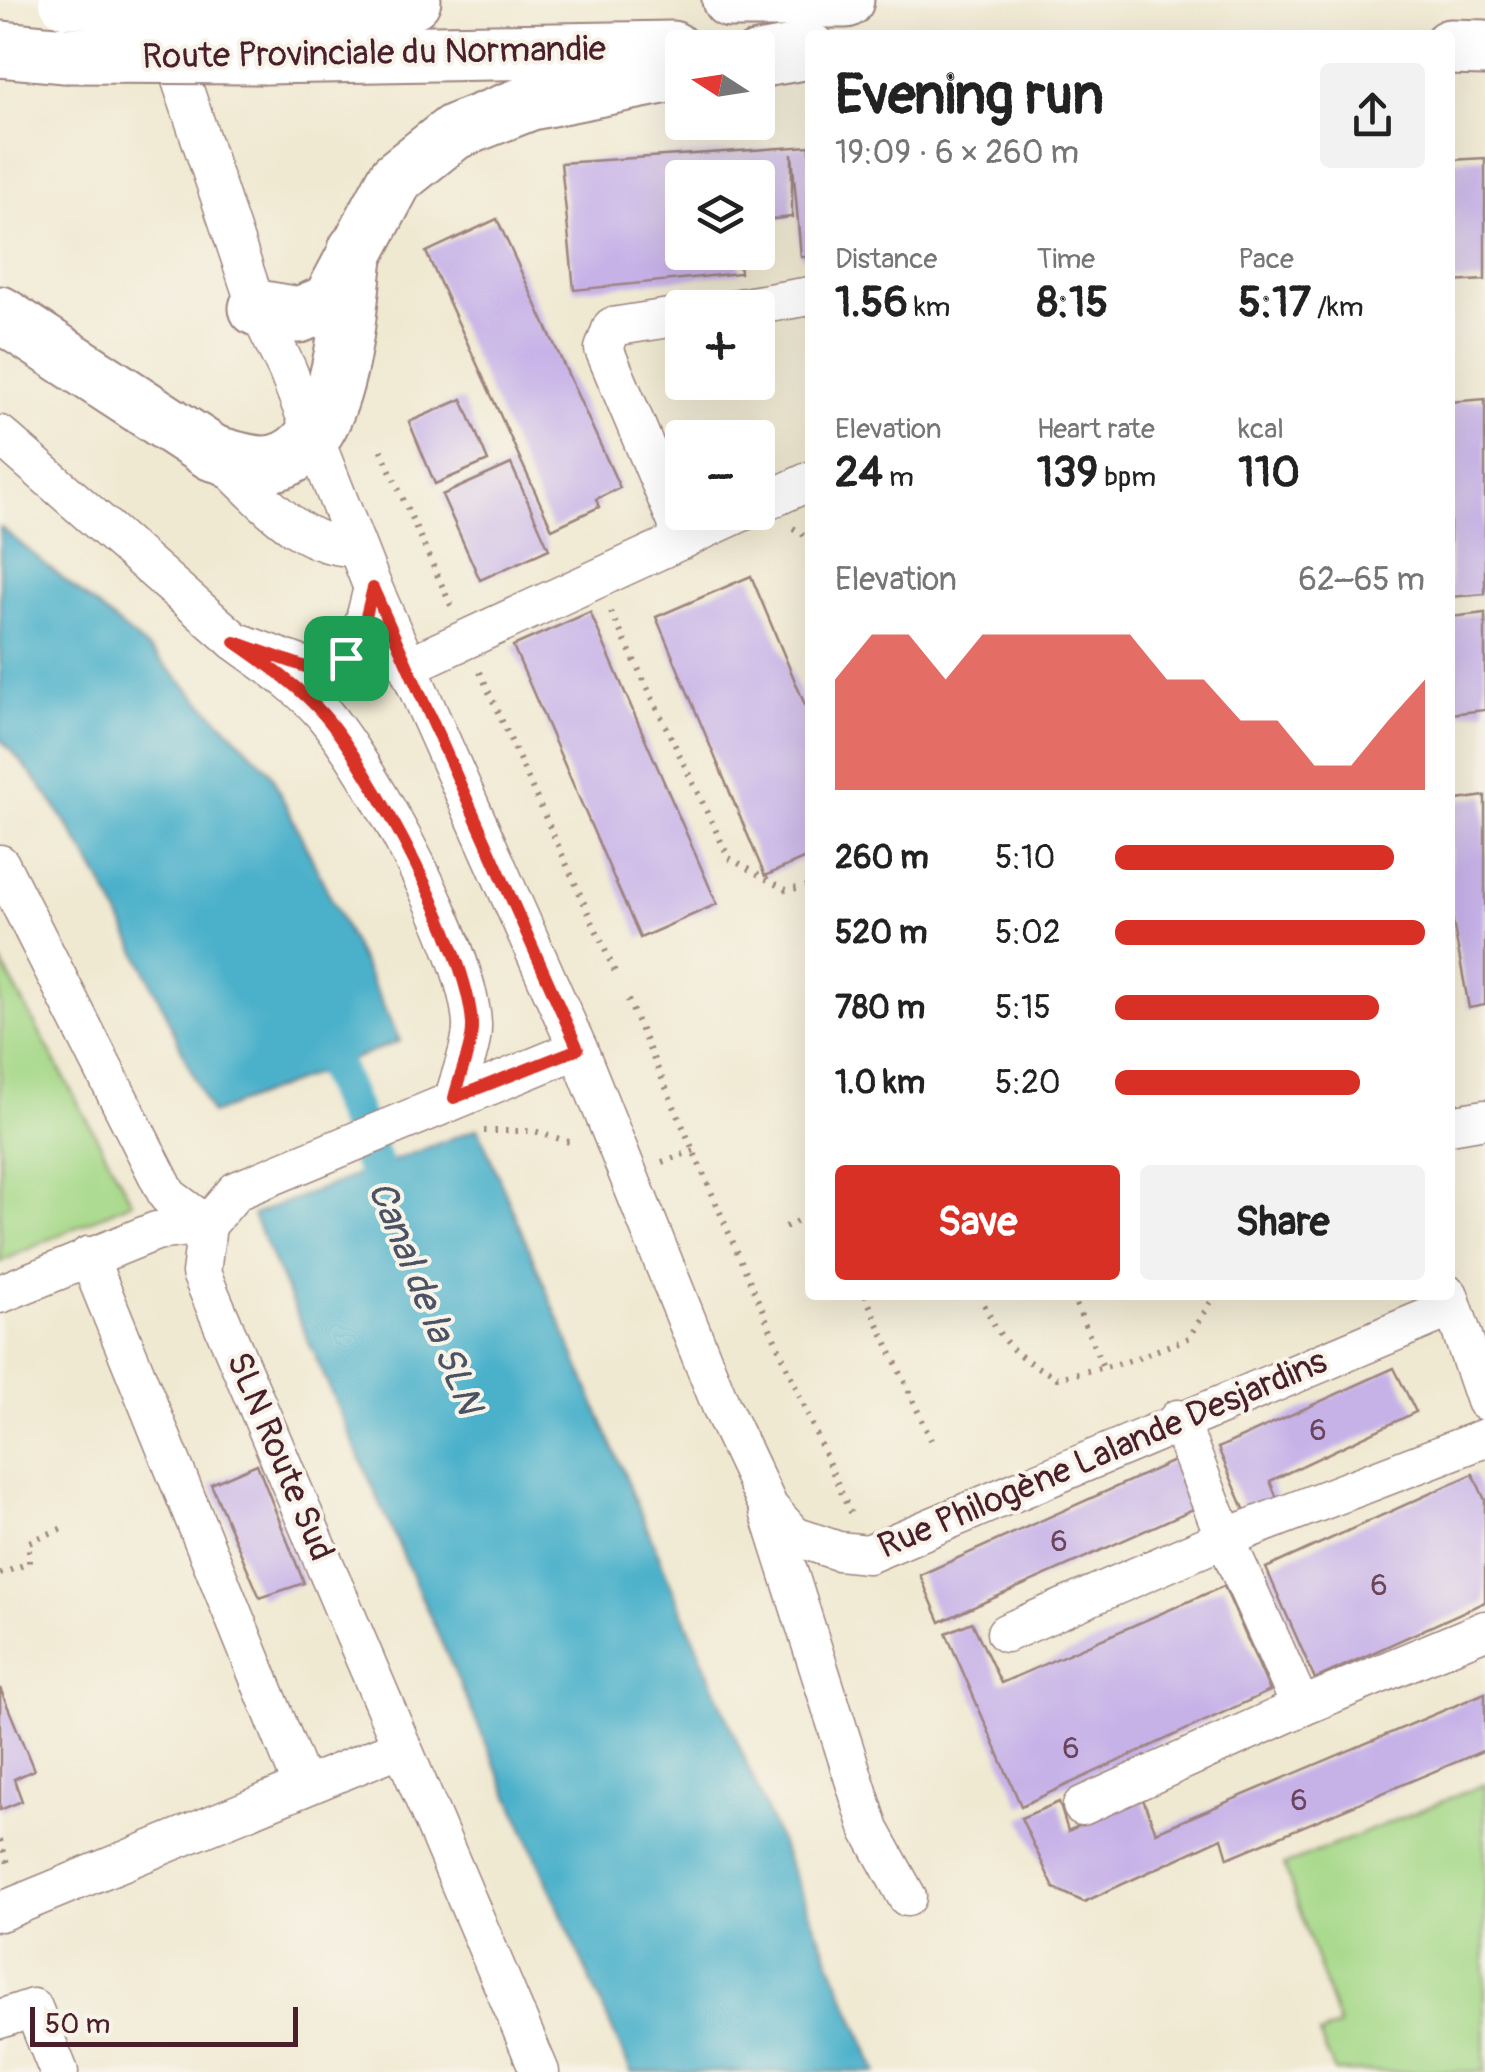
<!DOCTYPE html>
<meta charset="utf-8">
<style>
:root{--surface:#fff;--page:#f2f2f2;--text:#222;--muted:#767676;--accent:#d93025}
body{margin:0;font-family:Pangolin,sans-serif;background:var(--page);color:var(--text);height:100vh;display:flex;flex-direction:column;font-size:38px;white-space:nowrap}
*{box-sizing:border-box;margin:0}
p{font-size:32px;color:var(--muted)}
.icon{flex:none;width:55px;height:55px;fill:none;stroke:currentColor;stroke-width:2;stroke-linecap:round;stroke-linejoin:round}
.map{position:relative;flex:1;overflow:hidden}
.details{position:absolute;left:805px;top:30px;width:650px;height:1270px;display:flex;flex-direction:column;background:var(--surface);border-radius:10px;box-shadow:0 10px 40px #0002}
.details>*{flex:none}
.needle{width:65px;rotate:282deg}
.fabs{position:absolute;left:665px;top:30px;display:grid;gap:20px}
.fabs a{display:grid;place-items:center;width:110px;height:110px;border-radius:10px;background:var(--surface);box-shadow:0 10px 40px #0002;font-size:50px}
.scale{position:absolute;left:30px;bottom:25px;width:268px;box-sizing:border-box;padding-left:10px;border:5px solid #4a1f2b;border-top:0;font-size:28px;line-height:35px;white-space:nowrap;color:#4a1f2b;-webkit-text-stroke:8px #f7f3e8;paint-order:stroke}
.pin{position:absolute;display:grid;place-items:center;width:85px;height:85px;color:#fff;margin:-42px;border-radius:20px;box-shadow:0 5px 15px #0006}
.round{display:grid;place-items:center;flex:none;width:105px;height:105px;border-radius:10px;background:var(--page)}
.headline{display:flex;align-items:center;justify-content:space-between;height:170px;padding:0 30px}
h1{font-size:55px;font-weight:800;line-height:75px}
.stats{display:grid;grid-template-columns:repeat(3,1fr);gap:15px;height:170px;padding:10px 30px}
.stats div{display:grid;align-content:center}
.stats b{font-size:42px;font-weight:800}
.stats small{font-size:28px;font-weight:400}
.stats p{font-size:28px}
.chart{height:280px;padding:20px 30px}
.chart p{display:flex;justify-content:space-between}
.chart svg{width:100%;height:180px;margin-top:10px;fill:var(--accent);opacity:.7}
.button{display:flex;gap:20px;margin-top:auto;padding:20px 30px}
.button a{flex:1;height:115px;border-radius:10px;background:var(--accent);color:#fff;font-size:40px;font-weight:800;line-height:115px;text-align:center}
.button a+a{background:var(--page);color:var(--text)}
ul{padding:0 30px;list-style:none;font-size:32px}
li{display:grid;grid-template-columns:160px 120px 1fr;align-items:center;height:75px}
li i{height:25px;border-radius:12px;background:var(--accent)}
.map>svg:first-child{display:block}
.green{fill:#a5d888;stroke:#787c5a;stroke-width:2.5}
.water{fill:#4bb1ca;stroke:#4a687a;stroke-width:2.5}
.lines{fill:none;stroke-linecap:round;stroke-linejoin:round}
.canal{stroke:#4bb1ca;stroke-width:38}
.building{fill:#c7b2e8}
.minor-casing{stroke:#9d847e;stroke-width:41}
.highway-casing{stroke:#9d847e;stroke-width:59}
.path{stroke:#9d847e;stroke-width:6;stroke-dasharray:2.5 8;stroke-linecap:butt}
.minor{stroke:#fff;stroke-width:38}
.highway{stroke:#fff;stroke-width:55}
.highway-bridge-casing{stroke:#9d847e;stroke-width:59;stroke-linecap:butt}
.highway-bridge{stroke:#fff;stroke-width:55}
.route-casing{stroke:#fff;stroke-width:20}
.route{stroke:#d93025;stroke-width:12}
.labels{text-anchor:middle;stroke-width:8;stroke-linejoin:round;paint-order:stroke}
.number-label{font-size:30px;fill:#69445a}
.street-label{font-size:35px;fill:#4a1f2b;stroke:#f7f3e8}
.water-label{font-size:38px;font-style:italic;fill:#4a5263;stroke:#f7f3e8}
</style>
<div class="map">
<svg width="1485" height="2072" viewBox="0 0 1485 2072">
<rect width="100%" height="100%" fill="#f7f3e8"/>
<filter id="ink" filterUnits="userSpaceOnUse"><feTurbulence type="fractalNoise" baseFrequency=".01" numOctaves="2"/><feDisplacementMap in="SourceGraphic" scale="20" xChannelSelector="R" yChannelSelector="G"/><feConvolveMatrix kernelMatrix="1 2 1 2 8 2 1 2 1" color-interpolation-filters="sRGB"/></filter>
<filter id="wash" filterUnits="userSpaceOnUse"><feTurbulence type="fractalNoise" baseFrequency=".0048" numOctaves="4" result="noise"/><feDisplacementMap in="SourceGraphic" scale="40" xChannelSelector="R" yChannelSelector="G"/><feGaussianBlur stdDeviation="2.25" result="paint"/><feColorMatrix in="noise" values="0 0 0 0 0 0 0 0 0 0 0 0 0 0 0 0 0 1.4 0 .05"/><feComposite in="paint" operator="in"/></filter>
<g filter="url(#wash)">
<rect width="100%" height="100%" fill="#f0e9d2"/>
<!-- green -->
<g class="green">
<path d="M0,960l132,242 -132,60z"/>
<path d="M1485,1784v288h-150l-16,-37 20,-9 -55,-161z"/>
</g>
<!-- water -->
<g class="water">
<path d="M0,527l152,125 117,118 131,271 -189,73c-55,-118 -119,-284 -211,-375z"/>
<path d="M478,1128l399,944h-246l-378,-857z"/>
</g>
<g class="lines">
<!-- canal -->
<path class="canal" d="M315,1021l79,195"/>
</g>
<g id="blocks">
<!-- building -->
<g class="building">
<path d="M810,146v111h-9l-9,-103v63l-34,4v-43h-76v74h56l2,21 -166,17 -13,-127z"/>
<path d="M1485,158v122l-35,2v-122z"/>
<path d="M497,219l123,269 -24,11 3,8 -47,22 -126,-277z"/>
<path d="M462,399l26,62 -53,23 -26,-62z"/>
<path d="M1485,399v195l-35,3v-195z"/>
<path d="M511,464l38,85 -69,31 -38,-85z"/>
<path d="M751,576l59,141v139l-45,20 -109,-259z"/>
<path d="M590,612l127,292 -77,34 -127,-292z"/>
<path d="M1485,613v97l-35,4v-97z"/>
<path d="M1485,796v209l-16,3 -19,-102v-105z"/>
<path d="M1394,1368l22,44 -146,69 9,23 -31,14 -30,-70z"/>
<path d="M1176,1460l22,47 -258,115 -20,-47z"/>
<path d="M257,1464l47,119 -44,15 -49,-114z"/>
<path d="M1473,1474l12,26v102l-170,77 -49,-111z"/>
<path d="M1224,1586l46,105 -249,115 -75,-173 26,-11 29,61z"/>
<path d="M0,1688l34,82 -20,9 8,22 -22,9z"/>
<path d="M1485,1693v57l-257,108 -6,-20 -138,64 -30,-14 -33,-70 38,-16 9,29 74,-34 14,35z"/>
</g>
</g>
</g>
<g filter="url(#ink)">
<use href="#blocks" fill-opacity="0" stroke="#9d847e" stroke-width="2.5"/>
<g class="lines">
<!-- minor casing -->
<g class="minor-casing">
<g id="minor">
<path d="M167,38l90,270 30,61 86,219 205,461 143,357 48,102 25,28 44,15 30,3 583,-246"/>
<path d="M739,308l71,-12"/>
<path d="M682,316l-70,11 -8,22 80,190"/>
<path d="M0,435l235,206 79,29c50,-19 46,-34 59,-82"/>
<path d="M218,458c41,37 80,90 138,89"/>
<path d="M758,505l52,-24"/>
<path d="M235,641c31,23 64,44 89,73 49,59 144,234 148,310 1,23 -13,53 -18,75"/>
<path d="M408,666l334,-154"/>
<path d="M0,864l168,332 39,29 -6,48 339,799"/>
<path d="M1450,1125l35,-6"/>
<path d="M88,1256l215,531"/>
<path d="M0,1294l156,-63 51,-6 29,-34 342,-142"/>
<path d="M1449,1295l36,106"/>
<path d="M1178,1419l47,119 76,169"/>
<path d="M769,1511l101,319 37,67"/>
<path d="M1006,1633l219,-95 260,-100"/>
<path d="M1082,1806l219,-99 184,-77"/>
<path d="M0,1912l401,-165"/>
<path d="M0,2019l33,-11 26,64"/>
</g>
</g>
<!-- highway casing -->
<g class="highway-casing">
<g id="highway">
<path d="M730,0h116"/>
<path d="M253,4l160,-4"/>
<path d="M1450,47l35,1"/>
<path d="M0,49l65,6"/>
<path d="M265,56l407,-7"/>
<path d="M758,60l52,-9"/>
<path d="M257,308l42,7 31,-13 66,-124 58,-46 77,-30 151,-30"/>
<path d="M0,314l213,139c19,5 41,14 61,10 71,-15 73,-154 82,-213"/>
</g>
</g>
<!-- path -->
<g class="path">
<path d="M381,450l72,160"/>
<path d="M793,528l17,11"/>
<path d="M611,612l118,246 57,32 24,-4"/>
<path d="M480,672l135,300"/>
<path d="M628,1000l224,517"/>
<path d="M484,1131h50l42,13"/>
<path d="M662,1162l33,-12"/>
<path d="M785,1227l25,-12"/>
<path d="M865,1295l66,145"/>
<path d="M980,1295c21,48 30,58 77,83l69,-16 63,-24 26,-43"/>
<path d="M1072,1295l31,72"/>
<path d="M0,1574l29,-11v-21l36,-15"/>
<path d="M0,1840l10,29"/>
</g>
<!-- minor -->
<use href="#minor" class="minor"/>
<!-- highway -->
<use href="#highway" class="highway"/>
<!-- highway-bridge casing -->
<g class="highway-bridge-casing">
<g id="highway-bridge">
<path d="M67,0l186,4"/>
<path d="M65,55l200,1"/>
</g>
</g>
<!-- highway-bridge -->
<use href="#highway-bridge" class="highway-bridge"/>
</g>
</g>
<g class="lines" filter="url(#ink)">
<!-- route casing -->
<g class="route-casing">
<path id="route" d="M373,588l205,461 -124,49c5,-22 19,-52 18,-74 -4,-75 -99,-252 -148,-309 -26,-30 -58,-51 -89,-73l79,28c51,-19 46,-33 59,-82z"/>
</g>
<!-- route -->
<use href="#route" class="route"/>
</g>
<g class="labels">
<!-- number labels -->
<g class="number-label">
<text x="1318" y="1440">6</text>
<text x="1059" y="1551">6</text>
<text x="1379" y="1595">6</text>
<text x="1071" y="1758">6</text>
<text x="1299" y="1810">6</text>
</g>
<!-- street labels -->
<g class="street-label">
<text transform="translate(374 52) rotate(-1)" y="12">Route Provinciale du Normandie</text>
<text transform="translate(1102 1453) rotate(-23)" y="12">Rue Philogène Lalande Desjardins</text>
<text transform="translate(281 1456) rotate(67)" y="12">SLN Route Sud</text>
</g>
<!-- water labels -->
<g class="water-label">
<text transform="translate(426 1297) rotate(68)" y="13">Canal de la SLN</text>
</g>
</g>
</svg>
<div class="fabs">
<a><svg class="needle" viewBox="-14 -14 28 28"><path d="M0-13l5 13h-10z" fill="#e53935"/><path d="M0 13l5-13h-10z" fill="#767676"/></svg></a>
<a><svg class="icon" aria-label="layers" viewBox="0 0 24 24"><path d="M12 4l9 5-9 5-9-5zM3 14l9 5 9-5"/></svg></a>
<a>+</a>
<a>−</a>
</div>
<div class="scale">50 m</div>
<div class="pin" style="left:346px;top:658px;background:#1e9e55"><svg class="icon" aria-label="arrive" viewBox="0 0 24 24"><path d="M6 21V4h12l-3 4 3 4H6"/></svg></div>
<section class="details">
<div class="headline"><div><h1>Evening run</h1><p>19:09 · 6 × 260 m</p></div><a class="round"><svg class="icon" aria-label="share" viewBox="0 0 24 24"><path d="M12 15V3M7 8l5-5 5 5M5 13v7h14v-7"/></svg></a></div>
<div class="stats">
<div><p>Distance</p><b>1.56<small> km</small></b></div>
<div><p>Time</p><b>8:15</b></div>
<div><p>Pace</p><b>5:17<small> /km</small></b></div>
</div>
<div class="stats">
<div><p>Elevation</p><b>24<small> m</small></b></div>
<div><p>Heart rate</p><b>139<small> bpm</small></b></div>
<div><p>kcal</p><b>110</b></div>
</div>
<div class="chart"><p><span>Elevation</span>62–65 m</p>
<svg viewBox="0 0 160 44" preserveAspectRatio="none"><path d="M0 44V17L10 6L20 6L30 17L40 6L50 6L60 6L70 6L80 6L90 17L100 17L110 27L120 27L130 38L140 38L150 27L160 17V44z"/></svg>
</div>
<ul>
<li><b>260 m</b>5:10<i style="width:90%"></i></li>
<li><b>520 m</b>5:02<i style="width:100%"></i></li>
<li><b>780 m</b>5:15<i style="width:85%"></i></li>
<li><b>1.0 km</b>5:20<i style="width:79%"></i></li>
</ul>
<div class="button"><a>Save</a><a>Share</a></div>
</section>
</div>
